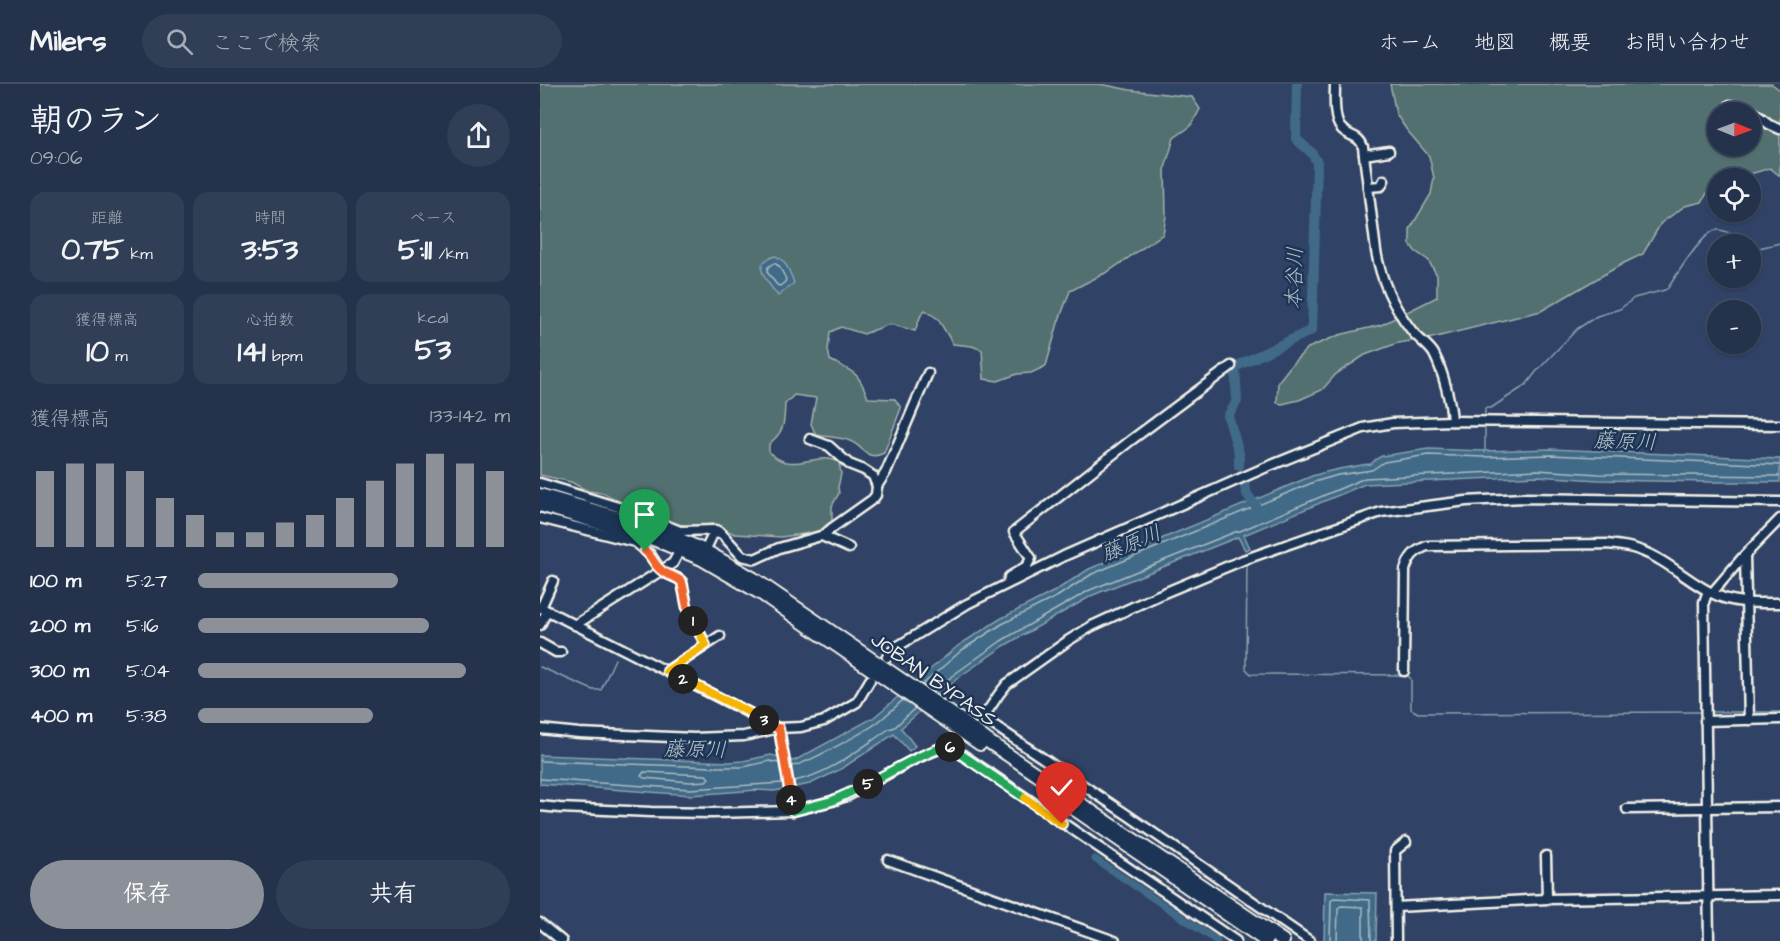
<!DOCTYPE html>
<html lang="ja">
<meta charset="utf-8">
<style>
:root{--surface:#24324c;--page:#303e56;--text:#f1f3f6;--muted:#a3aab5;--line:#414d64;--accent:#8c9099}
body{margin:0;font-family:"Architects Daughter","Klee One",sans-serif;background:var(--page);color:var(--text);height:100vh;display:flex;flex-direction:column;font-size:22px;white-space:nowrap}
*{box-sizing:border-box;margin:0}
p{font-size:20px;color:var(--muted)}
.icon{flex:none;width:33px;height:33px;fill:none;stroke:currentColor;stroke-width:2;stroke-linecap:round;stroke-linejoin:round}
.map{position:relative;flex:1;overflow:hidden}
.details{display:flex;flex-direction:column;background:var(--surface);width:540px}
.details>*{flex:none}
.needle{width:39px;rotate:91deg}
.controls{position:absolute;left:1167px;top:18px;display:grid;gap:12px}
.controls a{display:grid;place-items:center;width:54px;height:54px;border-radius:50%;background:var(--surface);box-shadow:0 2px 4px #0004,0 0 0 2px var(--line);font-size:30px}
.pin{position:absolute;display:grid;place-items:center;width:51px;height:51px;color:#fff;margin:-62px -26px;border-radius:50% 50% 50% 0;rotate:-45deg;box-shadow:0 0 6px #0007}
.pin .icon{rotate:45deg}
.km{position:absolute;width:30px;height:30px;margin:-15px;border-radius:50%;background:#222;color:#fff;font-size:16px;line-height:30px;text-align:center}
.round{display:grid;place-items:center;flex:none;width:63px;height:63px;border-radius:32px;background:var(--page)}
.headline{display:flex;align-items:center;justify-content:space-between;height:102px;padding:0 30px}
h1{font-size:33px;font-weight:700;line-height:45px}
.metrics{display:grid;grid-template-columns:repeat(3,1fr);gap:9px;height:102px;padding:6px 30px}
.metrics div{display:grid;align-content:center;border-radius:15px;background:var(--page);text-align:center}
.metrics b{font-size:30px;font-weight:700}
.metrics small{font-size:16px;font-weight:400}
.metrics p{font-size:16px}
.chart{height:168px;padding:12px 30px}
.chart p{display:flex;justify-content:space-between}
.chart svg{width:100%;height:108px;margin-top:6px;stroke:var(--accent);stroke-width:6}
.action{display:flex;gap:12px;margin-top:auto;padding:12px 30px}
.action a{flex:1;height:69px;border-radius:36px;background:var(--accent);color:#fff;font-size:24px;font-weight:700;line-height:69px;text-align:center}
.action a+a{background:var(--page);color:var(--text)}
ul{padding:0 30px;list-style:none;font-size:20px}
li{display:grid;grid-template-columns:96px 72px 1fr;align-items:center;height:45px}
li i{height:15px;border-radius:8px;background:var(--accent)}
header{display:flex;align-items:center;gap:36px;box-sizing:border-box;height:84px;padding:0 30px;background:var(--surface);border-bottom:2px solid var(--line)}
header strong{font-size:28px}
nav{display:flex;gap:33px;margin-inline-start:auto;font-size:21px}
.search{width:420px;height:54px;background:var(--page);display:flex;align-items:center;gap:15px;box-sizing:border-box;padding:0 21px;border-radius:33px;color:var(--muted);font-size:22px}
main{display:flex;flex:1;min-height:0}
.map>svg:first-child{display:block}
.green{fill:#52706f;stroke:#a3b0ac;stroke-width:1.5;fill-rule:evenodd}
.water{fill:#406b87;stroke:#88a1ae;stroke-width:1.5}
.lines{fill:none;stroke-linecap:round;stroke-linejoin:round}
.shore{stroke:#acbbc1;stroke-width:1.5}
.stream{stroke:#88a1ae;stroke-width:1.5}
.canal{stroke:#406b87;stroke-width:7}
.river{stroke:#406b87;stroke-width:10}
.minor-casing{stroke:#f4f1e8;stroke-width:13}
.highway-casing{stroke:#f4f1e8;stroke-width:16}
.minor{stroke:#1d3557;stroke-width:8}
.highway{stroke:#1d3557;stroke-width:12}
.split-1-casing{stroke:#fff;stroke-width:12}
.split-2-casing{stroke:#fff;stroke-width:12}
.split-3-casing{stroke:#fff;stroke-width:12}
.split-4-casing{stroke:#fff;stroke-width:12}
.split-5-casing{stroke:#fff;stroke-width:12}
.split-6-casing{stroke:#fff;stroke-width:12}
.split-7-casing{stroke:#fff;stroke-width:12}
.split-8-casing{stroke:#fff;stroke-width:12}
.split-1{stroke:#f0652b;stroke-width:8}
.split-2{stroke:#f5b400;stroke-width:8}
.split-3{stroke:#f5b400;stroke-width:8}
.split-4{stroke:#f0652b;stroke-width:8}
.split-5{stroke:#22a559;stroke-width:8}
.split-6{stroke:#22a559;stroke-width:8}
.split-7{stroke:#22a559;stroke-width:8}
.split-8{stroke:#f5b400;stroke-width:8}
.labels{text-anchor:middle;stroke-width:5;stroke-linejoin:round;paint-order:stroke}
.street-label{font-size:20px;fill:#f4f1e8;stroke:#1d3557}
.water-label{font-size:21px;font-style:italic;fill:#b5c2c6;stroke:#1d3557}
</style>
<header>
<strong>Milers</strong>
<div class="search"><svg class="icon" aria-label="search" viewBox="0 0 24 24"><circle cx="10" cy="10" r="6"/><path d="M15 15l6 6"/></svg>ここで検索</div>
<nav><a>ホーム</a><a>地図</a><a>概要</a><a>お問い合わせ</a></nav>
</header>
<main>
<section class="details">
<div class="headline"><div><h1>朝のラン</h1><p>09:06</p></div><a class="round"><svg class="icon" aria-label="share" viewBox="0 0 24 24"><path d="M12 15V3M7 8l5-5 5 5M5 13v7h14v-7"/></svg></a></div>
<div class="metrics">
<div><p>距離</p><b>0.75<small> km</small></b></div>
<div><p>時間</p><b>3:53</b></div>
<div><p>ペース</p><b>5:11<small> /km</small></b></div>
</div>
<div class="metrics">
<div><p>獲得標高</p><b>10<small> m</small></b></div>
<div><p>心拍数</p><b>141<small> bpm</small></b></div>
<div><p>kcal</p><b>53</b></div>
</div>
<div class="chart"><p><span>獲得標高</span>133–142 m</p>
<svg viewBox="0 0 160 44" preserveAspectRatio="none"><path d="M5 44V13M15 44V10M25 44V10M35 44V13M45 44V24M55 44V31M65 44V38M75 44V38M85 44V34M95 44V31M105 44V24M115 44V17M125 44V10M135 44V6M145 44V10M155 44V13"/></svg>
</div>
<ul>
<li><b>100 m</b>5:27<i style="width:64%"></i></li>
<li><b>200 m</b>5:16<i style="width:74%"></i></li>
<li><b>300 m</b>5:04<i style="width:86%"></i></li>
<li><b>400 m</b>5:38<i style="width:56%"></i></li>
</ul>
<div class="action"><a>保存</a><a>共有</a></div>
</section>
<div class="map">
<svg width="1240" height="857" viewBox="0 0 1240 857">
<rect width="100%" height="100%" fill="#304366"/>
<filter id="ink" filterUnits="userSpaceOnUse"><feTurbulence type="fractalNoise" baseFrequency=".0167" numOctaves="2"/><feDisplacementMap in="SourceGraphic" scale="12" xChannelSelector="R" yChannelSelector="G"/><feConvolveMatrix kernelMatrix="1 2 1 2 8 2 1 2 1" color-interpolation-filters="sRGB"/></filter>
<g filter="url(#ink)">
<!-- green -->
<g class="green">
<path d="M0,0h560l30,6 62,7 8,12 -9,17 -17,12 -9,30 1,48 -3,18 -54,37 -39,20 -12,32 -12,43 -15,7 -14,1 -19,7 -14,-2 -2,-29 -10,-4 -19,-2 -15,-25 -13,-9 -4,5 -6,16 -25,-7 -26,10 -23,-7 -11,5 -2,18 2,10c25,13 28,11 38,38l27,1 6,9 -17,45c-18,9 -19,-6 -34,-12 -10,-4 -23,-4 -34,-6l-5,-11 5,-26 -22,-3 -9,9c-1,20 0,27 -16,40v8c23,24 46,-2 70,10l2,12 -3,13 1,6 -7,13v19l-14,7 -37,5 -46,-3 -23,-10 -19,3 -22,-4 -27,-13 -21,-6 -19,-11 -16,-2 -17,-9 -31,-7z"/>
<path d="M850,0h382l8,6v86l-10,-8 -33,10h-19l-1,13 -10,2 -5,9 -17,4 -24,17 -18,31 -19,9 -83,48 -109,27 -34,5 -33,12 -29,19 -14,16 -23,10 -17,4 -5,-1 1,-21 14,-18 16,-16 31,-13 42,-10 56,-28v-22l-9,-15 -13,-9 -5,-7v-15l21,-35 3,-16 -5,-22 -23,-27 -10,-15zM1178,28h32v34h-32z"/>
</g>
<!-- water -->
<g class="water">
<path d="M235,172c11,4 15,16 19,27l-16,13c-9,-13 -30,-32 -3,-40z"/>
<path d="M888,365l56,2 67,-2 229,10v23h-69l-113,-2 -61,-4 -172,8 -121,51 6,13 -5,2 -7,-13 -145,58 -89,51 -45,31 -58,51 14,18 -6,5 -15,-17 -53,35 -31,15 -36,7 -17,-1 -66,5 -151,-11v-29l190,7 13,-1 28,-6 23,6 79,-43 86,-73 41,-26 55,-28 34,-22 223,-93c13,-4 25,-7 39,-9 7,-1 12,-3 20,-3l5,-5 6,-3z"/>
<path d="M785,808l52,1 -1,48h-52z"/>
</g>
<g class="lines">
<!-- shore -->
<g class="shore">
<path d="M234,179l5,3 7,13 -1,3 -5,4 -3,-1 -10,-13 1,-5z"/>
<path d="M382,601l40,-35 40,-26 56,-28 34,-22 222,-92 24,-7 34,-5 12,-8 44,-7 56,2 67,-2 229,10"/>
<path d="M393,608l23,-19 45,-32 89,-51 145,-58 5,-1 125,-53 172,-8 62,4 181,2"/>
<path d="M0,677l174,6h29l27,-6 9,2"/>
<path d="M251,682c10,1 77,-36 87,-44 9,-7 17,-15 25,-22"/>
<path d="M104,688l62,3 3,3 -3,3 -16,1 -46,-4 -3,-2z"/>
<path d="M0,695l150,10 93,-6"/>
<path d="M254,697c36,-7 65,-32 95,-52l6,-2 20,-19"/>
<path d="M790,857l1,-40 3,-3 36,2 1,41"/>
<path d="M797,857l1,-33 3,-2 22,1v34"/>
</g>
<!-- stream -->
<g class="stream">
<path d="M1210,163l5,2 25,-6"/>
<path d="M945,333v-9h6l35,-23 10,-13 41,-43 20,-13 23,-7 14,-11 31,-8 3,-2c8,-12 35,-57 49,-58 10,-1 21,9 30,14"/>
<path d="M945,369v-28"/>
<path d="M707,477l-1,108 5,5 156,1 4,4v30l7,4 283,-1"/>
<path d="M0,583l53,23h8l14,-31"/>
<path d="M1169,628h37"/>
<path d="M1211,628h29"/>
</g>
<!-- canal -->
<path class="canal" d="M555,775l122,82"/>
<!-- river -->
<g class="river">
<path d="M699,382v-13l-11,-37 9,-15 -2,-34 77,-37 5,-168 -6,-10 -15,-13 1,-55"/>
<path d="M704,399l3,11 11,16"/>
</g>
<!-- minor casing -->
<g class="minor-casing">
<g id="minor">
<path d="M795,0c0,11 -2,36 6,44 7,9 18,6 22,19l13,104c5,29 18,57 36,80 6,8 17,14 22,23 9,17 17,49 18,67"/>
<path d="M1190,21l22,6 17,13 11,5"/>
<path d="M824,71l25,-4"/>
<path d="M828,103l13,-1 3,-6"/>
<path d="M0,399l91,28 49,20 36,-1 5,3 21,23 13,3 24,-11 45,-13 8,-7 41,-29 3,-4 1,-9 -4,-10 -9,-6 -15,-6 -20,-18 -19,-7"/>
<path d="M337,402l9,-14 42,-99"/>
<path d="M0,434l95,24 15,12 11,17 18,8 3,3 6,29 18,34"/>
<path d="M282,452l27,12"/>
<path d="M165,467l8,-17 8,-1"/>
<path d="M1205,472l4,164"/>
<path d="M468,499l1,-6 18,-11 4,-8 -17,-26 116,-91 101,-75"/>
<path d="M1168,507l-4,11 5,339"/>
<path d="M1172,509l30,-35 38,-39"/>
<path d="M0,523l205,104 28,14 3,3"/>
<path d="M1,524l12,-27"/>
<path d="M0,541l7,-14"/>
<path d="M35,541l98,-62 7,-13"/>
<path d="M0,559l16,9h5"/>
<path d="M347,573l8,-9 72,-44 97,-48 198,-87 101,-41 30,-5 59,-2 328,4"/>
<path d="M127,587l53,-35"/>
<path d="M864,587l1,-101c4,-13 9,-19 22,-24l180,-2c11,1 22,2 32,6 29,10 50,33 77,45 20,9 42,8 64,8"/>
<path d="M1165,637l75,-2"/>
<path d="M239,644l14,83"/>
<path d="M0,645l39,4 115,5 50,-2 35,-8 22,-1 23,-6 33,-19 13,-22"/>
<path d="M0,722l20,2 91,4 61,1 81,-2 39,-10 17,-6 66,-36 26,-11 9,-2 286,195"/>
<path d="M1087,725l153,-2"/>
<path d="M1006,772l1,43"/>
<path d="M348,776l227,81"/>
<path d="M856,823l151,-8 233,-4"/>
<path d="M0,839l22,18"/>
<path d="M770,857l-181,-125 -146,-98 16,-24 8,-10 62,-44 23,-14 67,-31 84,-35 138,-48 85,-11 57,-3 257,4"/>
<path d="M856,857l-1,-90 11,-9"/>
</g>
</g>
<!-- highway casing -->
<g class="highway-casing">
<g id="highway">
<path d="M0,411l114,33 51,23 49,28 205,140 30,23 294,199"/>
<path d="M0,421l111,33 51,21 60,35 218,150"/>
<path d="M517,713l209,144"/>
</g>
</g>
<!-- minor -->
<use href="#minor" class="minor"/>
<!-- highway -->
<use href="#highway" class="highway"/>
</g>
</g>
<g class="lines" filter="url(#ink)">
<!-- split-1 casing -->
<g class="split-1-casing">
<path id="split-1" d="M105,467c7,5 9,14 16,19 5,5 15,6 21,12l5,25 6,14"/>
</g>
<!-- split-2 casing -->
<g class="split-2-casing">
<path id="split-2" d="M143,595l-16,-8 39,-26 -13,-24"/>
</g>
<!-- split-3 casing -->
<g class="split-3-casing">
<path id="split-3" d="M143,595l81,41"/>
</g>
<!-- split-4 casing -->
<g class="split-4-casing">
<path id="split-4" d="M224,636l12,8h3l12,72"/>
</g>
<!-- split-5 casing -->
<g class="split-5-casing">
<path id="split-5" d="M251,716l2,11 39,-10 36,-17"/>
</g>
<!-- split-6 casing -->
<g class="split-6-casing">
<path id="split-6" d="M328,700c17,-9 66,-38 82,-37"/>
</g>
<!-- split-7 casing -->
<g class="split-7-casing">
<path id="split-7" d="M410,663l75,51"/>
</g>
<!-- split-8 casing -->
<g class="split-8-casing">
<path id="split-8" d="M485,714l37,26"/>
</g>
<!-- split-1 -->
<use href="#split-1" class="split-1"/>
<!-- split-2 -->
<use href="#split-2" class="split-2"/>
<!-- split-3 -->
<use href="#split-3" class="split-3"/>
<!-- split-4 -->
<use href="#split-4" class="split-4"/>
<!-- split-5 -->
<use href="#split-5" class="split-5"/>
<!-- split-6 -->
<use href="#split-6" class="split-6"/>
<!-- split-7 -->
<use href="#split-7" class="split-7"/>
<!-- split-8 -->
<use href="#split-8" class="split-8"/>
</g>
<g class="labels">
<!-- street labels -->
<g class="street-label">
<text transform="translate(394 595) rotate(35)" y="7">JOBAN BYPASS</text>
</g>
<!-- water labels -->
<g class="water-label">
<text transform="translate(754 194) rotate(-88)" y="7">本谷川</text>
<text transform="translate(1085 357) rotate(2)" y="7">藤原川</text>
<text transform="translate(591 459) rotate(-22)" y="7">藤原川</text>
<text transform="translate(155 665) rotate(1)" y="7">藤原川</text>
</g>
</g>
</svg>
<div class="controls">
<a><svg class="needle" viewBox="-14 -14 28 28"><path d="M0-13l5 13h-10z" fill="#e53935"/><path d="M0 13l5-13h-10z" fill="#a3aab5"/></svg></a>
<a><svg class="icon" aria-label="locate" viewBox="0 0 24 24"><circle cx="12" cy="12" r="6"/><path d="M12 2v4M12 18v4M2 12h4M18 12h4"/></svg></a>
<a>+</a>
<a>−</a>
</div>
<div class="pin" style="left:105px;top:467px;background:#1e9e55"><svg class="icon" aria-label="arrive" viewBox="0 0 24 24"><path d="M6 21V4h12l-3 4 3 4H6"/></svg></div>
<div class="pin" style="left:522px;top:740px;background:#d93025"><svg class="icon" aria-label="check" viewBox="0 0 24 24"><path d="M5 12l5 5 9-10"/></svg></div>
<b class="km" style="left:153px;top:537px">1</b>
<b class="km" style="left:143px;top:595px">2</b>
<b class="km" style="left:224px;top:636px">3</b>
<b class="km" style="left:251px;top:716px">4</b>
<b class="km" style="left:328px;top:700px">5</b>
<b class="km" style="left:410px;top:663px">6</b>
</div>
</main>
